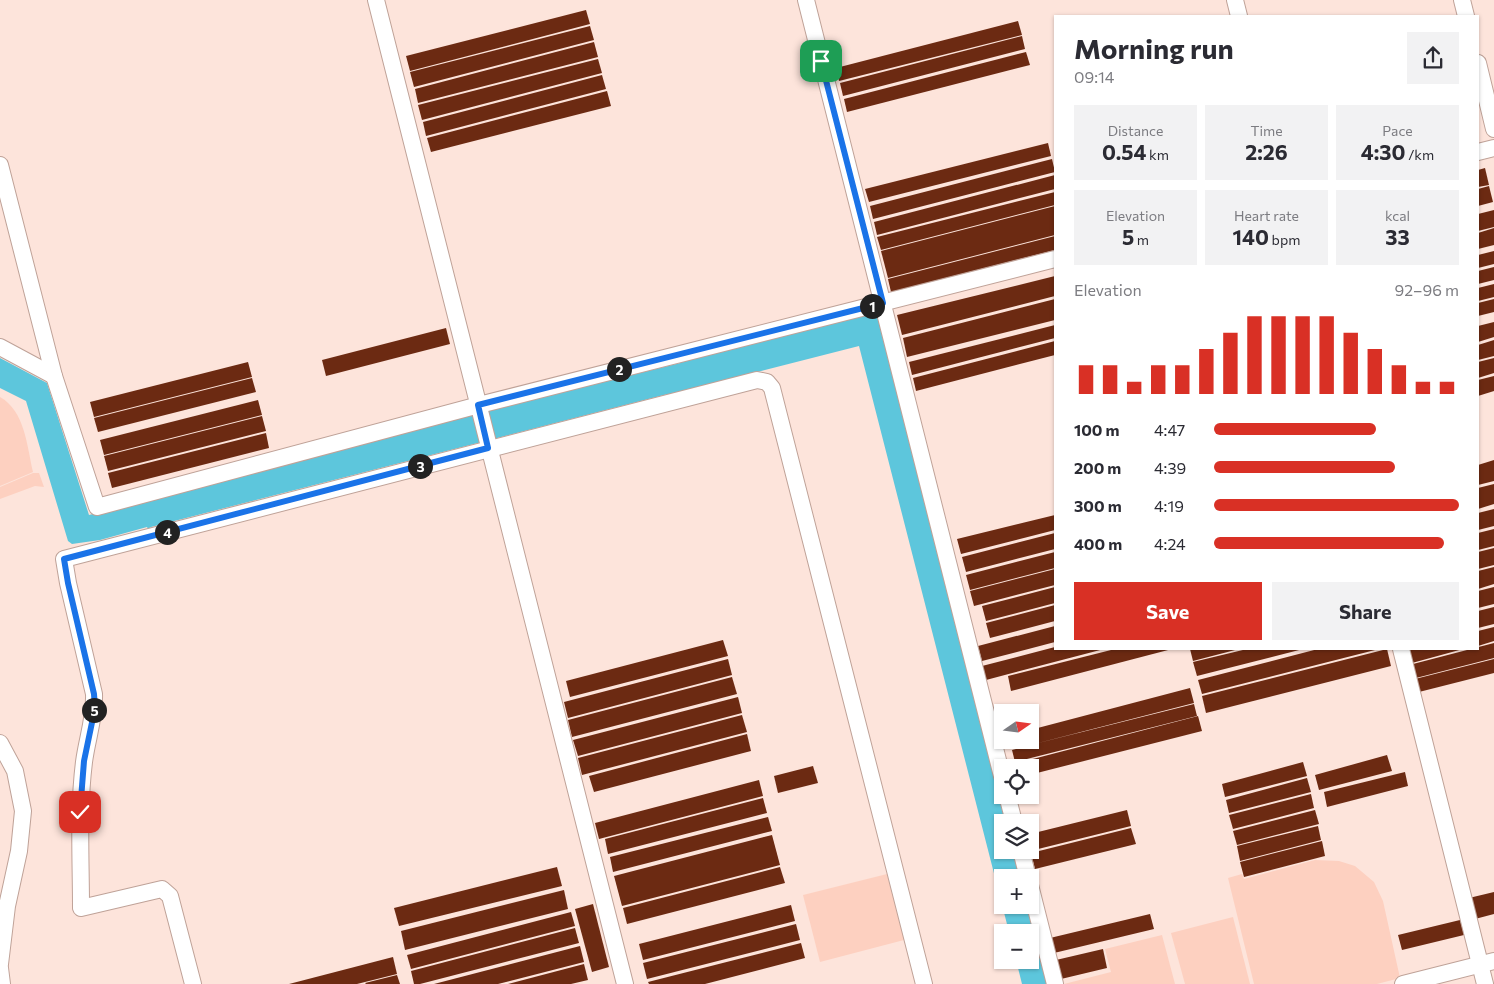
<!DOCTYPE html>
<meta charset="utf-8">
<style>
:root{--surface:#fff;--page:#f2f2f3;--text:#2b2b33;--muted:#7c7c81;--accent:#d93025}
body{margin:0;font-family:Commissioner,sans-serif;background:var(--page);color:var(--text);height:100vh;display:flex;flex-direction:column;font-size:19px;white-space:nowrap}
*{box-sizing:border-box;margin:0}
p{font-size:16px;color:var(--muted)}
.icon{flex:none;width:28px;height:28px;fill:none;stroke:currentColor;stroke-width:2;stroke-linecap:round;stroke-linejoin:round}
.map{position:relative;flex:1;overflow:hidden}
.drawer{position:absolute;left:1054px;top:15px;width:425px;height:635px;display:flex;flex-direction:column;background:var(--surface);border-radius:0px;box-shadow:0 1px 4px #0004}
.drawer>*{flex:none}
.needle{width:32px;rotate:76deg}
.fabs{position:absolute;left:994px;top:704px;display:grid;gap:10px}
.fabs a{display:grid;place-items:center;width:45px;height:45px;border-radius:0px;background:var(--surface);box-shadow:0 1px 4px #0004;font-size:25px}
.pin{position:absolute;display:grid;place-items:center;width:42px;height:42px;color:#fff;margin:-21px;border-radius:10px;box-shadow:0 2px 8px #0006}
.km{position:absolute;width:25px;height:25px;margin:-12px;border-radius:50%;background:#222;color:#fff;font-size:14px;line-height:25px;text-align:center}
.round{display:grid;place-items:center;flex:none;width:52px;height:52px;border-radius:0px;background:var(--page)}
.headline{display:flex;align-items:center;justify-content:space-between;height:85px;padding:0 20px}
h1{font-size:28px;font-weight:700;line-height:38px}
.figures{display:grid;grid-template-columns:repeat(3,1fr);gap:8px;height:85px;padding:5px 20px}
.figures div{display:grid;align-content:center;border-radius:0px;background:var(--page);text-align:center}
.figures b{font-size:21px;font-weight:700}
.figures small{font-size:14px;font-weight:400}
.figures p{font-size:14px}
.chart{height:140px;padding:10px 20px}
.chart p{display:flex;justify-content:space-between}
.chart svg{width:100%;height:90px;margin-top:5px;stroke:var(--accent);stroke-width:6}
.primary-button{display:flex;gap:10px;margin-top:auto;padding:10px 20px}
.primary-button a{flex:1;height:58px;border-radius:0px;background:var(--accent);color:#fff;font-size:20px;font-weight:700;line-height:58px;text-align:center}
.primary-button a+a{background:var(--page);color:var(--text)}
ul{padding:0 20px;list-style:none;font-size:16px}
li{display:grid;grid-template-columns:80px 60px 1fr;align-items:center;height:38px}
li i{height:12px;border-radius:6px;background:var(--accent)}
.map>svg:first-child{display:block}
.green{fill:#fdd0c0}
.water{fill:#5dc6dc}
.building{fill:#6c2a12}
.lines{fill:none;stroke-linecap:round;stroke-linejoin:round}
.street-casing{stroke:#bfa298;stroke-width:18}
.street{stroke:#fff;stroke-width:16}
.route-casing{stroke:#fff;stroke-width:10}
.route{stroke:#1a73e8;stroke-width:6}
</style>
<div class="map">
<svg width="1494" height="984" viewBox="0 0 1494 984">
<rect width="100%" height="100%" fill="#fde4db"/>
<!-- green -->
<g class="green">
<path d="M0,397c25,14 27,49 33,75l-33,14z"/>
<path d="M33,473h6l5,14 -9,-1 -35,13v-12z"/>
<path d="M1315,860l24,1 16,5 19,16 9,19 17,77 -23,6h-123l-26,-106 14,-4 2,5z"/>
<path d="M887,874l17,66 -84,22 -17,-67z"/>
<path d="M1233,917l17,67h-65l-14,-51z"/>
<path d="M1162,935l13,49h-111l47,-12 -6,-23z"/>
</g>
<!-- water -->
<path class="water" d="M874,312l5,2 131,508h-8v28h15l7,27 -22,1v27h28l21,79h-29l-6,-24h14v-28h-21l-150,-586 -188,48 -2,2 -1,-2 -517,133 -3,2 -1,-2 -47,13 -28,4 -4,-3 -42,-140 -26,-13v-30l47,25 42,132 376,-99 215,-53 1,-3z"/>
<!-- building -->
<g class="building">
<path d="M586,10l4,14 -180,47 -4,-15z"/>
<path d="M1018,21l4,14 -183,46 -3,-13z"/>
<path d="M590,26l4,14 -180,47 -4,-15z"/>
<path d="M1022,36l3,13 -182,47 -3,-13z"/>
<path d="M594,42l4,15 -180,46 -3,-14z"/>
<path d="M1026,52l4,13 -183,47 -3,-13z"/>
<path d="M598,59l4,14 -180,47 -4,-15z"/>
<path d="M602,75l4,14 -180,47 -3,-14z"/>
<path d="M607,91l4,15 -180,46 -4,-14z"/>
<path d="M1048,143l3,13 -182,46 -4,-13z"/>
<path d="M1052,159l3,13 -182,47 -3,-13z"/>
<path d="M1485,168l4,17 -11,2v-17z"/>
<path d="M1055,175v14l-178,46 -3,-13z"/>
<path d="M1489,186l4,16 -15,4v-17z"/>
<path d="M1055,192v13l-174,45 -4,-13z"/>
<path d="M1055,206v29l-167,43 -7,-27z"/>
<path d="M1494,210v17l-16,4v-17z"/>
<path d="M1494,228v17l-16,4v-16z"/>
<path d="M1055,236v14l-164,42 -3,-13z"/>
<path d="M1494,251v13l-16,4v-13z"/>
<path d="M1494,267v13l-16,4v-13z"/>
<path d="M1055,276v20l-153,39 -5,-20z"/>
<path d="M1494,284v13l-16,4v-13z"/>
<path d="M1055,299v21l-148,37 -4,-19z"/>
<path d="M1494,299v13l-16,4v-13z"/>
<path d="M1494,322v15l-16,5v-16z"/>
<path d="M1055,325v13l-143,37 -3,-13z"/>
<path d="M446,328l4,16 -124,32 -4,-16z"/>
<path d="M1494,340v16l-16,4v-15z"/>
<path d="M1055,341v14l-139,36 -3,-13z"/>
<path d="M1494,358v15l-16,5v-16z"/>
<path d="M248,362l4,15 -158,40 -4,-15z"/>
<path d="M1494,376v15l-16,5v-16z"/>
<path d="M252,378l4,14 -158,40 -4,-14z"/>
<path d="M258,400l4,15 -158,40 -4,-15z"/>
<path d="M262,416l4,15 -158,40 -4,-15z"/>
<path d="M266,433l3,15 -157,40 -4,-15z"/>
<path d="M1494,460v21l-16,4v-20z"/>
<path d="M1494,484v20l-16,5v-21z"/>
<path d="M1494,509v17l-16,4v-17z"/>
<path d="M1055,515v15l-94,24 -4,-15z"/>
<path d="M1494,529v17l-16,4v-17z"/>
<path d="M1055,533v16l-89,23 -4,-15z"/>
<path d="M1494,548v17l-16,4v-17z"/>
<path d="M1055,552v16l-85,22 -4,-15z"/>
<path d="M1494,567v17l-16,5v-18z"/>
<path d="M1055,569v16l-81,21 -4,-15z"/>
<path d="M1055,587v16l-69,18 -4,-15z"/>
<path d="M1494,587v17l-16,4v-17z"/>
<path d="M1055,605v16l-65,17 -4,-15z"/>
<path d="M1494,607v17l-16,4v-17z"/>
<path d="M1055,626v16l-73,19 -4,-15z"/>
<path d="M1494,627v14l-16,5v-15z"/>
<path d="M723,640l5,16 -158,41 -4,-16z"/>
<path d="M1494,643v15l-78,20 -3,-14z"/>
<path d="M1055,647v2h49l-118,31 -4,-14z"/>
<path d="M1115,649h57l-161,42 -3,-15z"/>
<path d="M1190,649h49l-46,12z"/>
<path d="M1247,649h56l-106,27 -4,-14z"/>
<path d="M1318,649h61l-177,45 -4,-14z"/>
<path d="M1387,649l4,17 -185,47 -4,-17z"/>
<path d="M1409,649h54l-51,14z"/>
<path d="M728,659l4,16 -164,43 -4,-16z"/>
<path d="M1494,659v14l-75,19 -4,-13z"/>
<path d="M732,677l5,17 -165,43 -4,-17z"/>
<path d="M1190,688l4,15 -160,41 160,-40 3,12 -182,46 -3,-12 12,-3 -1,-7h7v-10z"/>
<path d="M738,697l4,16 -164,43 -5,-16z"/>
<path d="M742,715l5,17 -165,43 -4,-17z"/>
<path d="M1198,716l4,15 -169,43 -4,-14z"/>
<path d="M747,734l4,17 -157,41 -5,-16z"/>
<path d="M1387,755l5,16 -73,19 -4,-15z"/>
<path d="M1303,762l4,14 -82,21 -3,-13z"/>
<path d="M813,766l5,17 -40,10 -4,-17z"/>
<path d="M1405,772l3,14 -81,21 -3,-15z"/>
<path d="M1307,778l4,14 -82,21 -3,-13z"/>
<path d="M759,780l4,16 -164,43 -4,-16z"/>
<path d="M1311,794l3,14 -81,21 -4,-14z"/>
<path d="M763,798l4,15 -159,41 -3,-15z"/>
<path d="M1127,810l4,16 -101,25v-17z"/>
<path d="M1315,810l4,14 -82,21 -4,-14z"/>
<path d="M768,817l4,14 -159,41 -3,-15z"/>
<path d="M1318,826l3,14 -81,21 -3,-15z"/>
<path d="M1131,828l5,16 -101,25 -4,-16z"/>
<path d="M772,835l8,30 -158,41 -8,-30z"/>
<path d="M1322,841l3,15 -81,21 -4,-15z"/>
<path d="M557,867l5,19 -163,40 -5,-18z"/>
<path d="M780,867l5,16 -158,41 -4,-16z"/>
<path d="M564,890l4,19 -163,41 -4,-19z"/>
<path d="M1494,892v22l-19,5 -6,-21z"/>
<path d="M593,904l16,63 -17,5 -17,-63z"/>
<path d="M791,905l4,16 -152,39 -4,-16z"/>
<path d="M571,912l4,14 -164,43 -4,-14z"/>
<path d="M1150,914l4,15 -100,24 -4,-15z"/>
<path d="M1460,920l4,15 -62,15 -4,-15z"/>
<path d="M796,924l4,16 -153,39 -4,-16z"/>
<path d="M575,928l4,15 -159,41h-6l-3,-13z"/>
<path d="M801,943l4,15 -100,26h-56l-1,-2z"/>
<path d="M580,946l4,16 -86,22h-64z"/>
<path d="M1103,949l4,19 -46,11 -5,-19z"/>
<path d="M393,957l4,17 -40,10h-68z"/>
<path d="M584,964l4,16 -17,4h-63z"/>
<path d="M397,975l3,9h-34l-1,-1z"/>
</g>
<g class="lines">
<!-- street casing -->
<g class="street-casing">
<g id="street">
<path d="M376,0l249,984"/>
<path d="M806,0l196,776"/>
<path d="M1235,0l4,16"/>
<path d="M1462,0l4,16"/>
<path d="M1478,63l16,66"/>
<path d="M1478,152l16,-4"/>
<path d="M0,165l54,211 43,131 382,-102 576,-146"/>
<path d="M0,347l54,29"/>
<path d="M1401,649l84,335"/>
<path d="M0,743l15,28 8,40 -4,40 -12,55 -7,58"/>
<path d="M1007,795l7,27"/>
<path d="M1021,850l7,28"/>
<path d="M1030,885l25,99"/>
<path d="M0,968l2,16"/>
<path d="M193,984l-23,-88 -8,-7 -81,19c0,-48 -3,-98 3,-146 3,-23 11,-45 10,-68l-26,-111 -4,-24 693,-179 10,2 5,6 152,596"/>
<path d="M1403,984l91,-23"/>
</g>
</g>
<!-- street -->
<use href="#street" class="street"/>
</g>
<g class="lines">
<!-- route casing -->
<g class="route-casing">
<path id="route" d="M80,812l4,-51 11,-53 -1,-14 -26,-111 -4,-24 424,-111 -10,-43 405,-102 -62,-242"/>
</g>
<!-- route -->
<use href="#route" class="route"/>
</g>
</svg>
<div class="fabs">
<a><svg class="needle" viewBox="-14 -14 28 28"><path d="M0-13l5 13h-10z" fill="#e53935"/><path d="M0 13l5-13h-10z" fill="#7c7c81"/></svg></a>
<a><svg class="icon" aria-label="locate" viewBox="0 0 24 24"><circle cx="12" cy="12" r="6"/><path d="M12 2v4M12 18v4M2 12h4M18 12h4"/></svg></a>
<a><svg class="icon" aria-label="layers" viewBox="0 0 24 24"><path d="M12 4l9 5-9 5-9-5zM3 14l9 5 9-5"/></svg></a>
<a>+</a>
<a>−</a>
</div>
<div class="pin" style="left:821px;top:61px;background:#1e9e55"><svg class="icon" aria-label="arrive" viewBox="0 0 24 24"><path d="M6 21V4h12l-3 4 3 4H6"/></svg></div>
<div class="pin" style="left:80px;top:812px;background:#d93025"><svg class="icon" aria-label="check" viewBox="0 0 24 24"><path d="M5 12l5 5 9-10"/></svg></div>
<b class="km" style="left:872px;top:306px">1</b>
<b class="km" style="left:619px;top:369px">2</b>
<b class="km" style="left:420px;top:466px">3</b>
<b class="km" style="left:167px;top:532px">4</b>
<b class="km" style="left:94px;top:710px">5</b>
<section class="drawer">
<div class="headline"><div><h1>Morning run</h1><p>09:14</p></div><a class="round"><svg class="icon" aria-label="share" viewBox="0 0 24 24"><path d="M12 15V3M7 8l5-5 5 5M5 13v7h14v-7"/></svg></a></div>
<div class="figures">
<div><p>Distance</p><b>0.54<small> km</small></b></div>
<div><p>Time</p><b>2:26</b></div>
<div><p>Pace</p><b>4:30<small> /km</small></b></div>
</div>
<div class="figures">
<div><p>Elevation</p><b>5<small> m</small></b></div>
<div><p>Heart rate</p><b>140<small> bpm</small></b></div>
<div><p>kcal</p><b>33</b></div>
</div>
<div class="chart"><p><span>Elevation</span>92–96 m</p>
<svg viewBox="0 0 160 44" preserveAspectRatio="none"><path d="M5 44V30M15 44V30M25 44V38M35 44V30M45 44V30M55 44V22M65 44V14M75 44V6M85 44V6M95 44V6M105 44V6M115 44V14M125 44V22M135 44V30M145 44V38M155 44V38"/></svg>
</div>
<ul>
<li><b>100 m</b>4:47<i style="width:66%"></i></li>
<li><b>200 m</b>4:39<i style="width:74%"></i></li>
<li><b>300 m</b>4:19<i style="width:100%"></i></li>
<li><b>400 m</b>4:24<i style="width:94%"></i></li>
</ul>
<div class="primary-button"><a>Save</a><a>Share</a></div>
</section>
</div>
